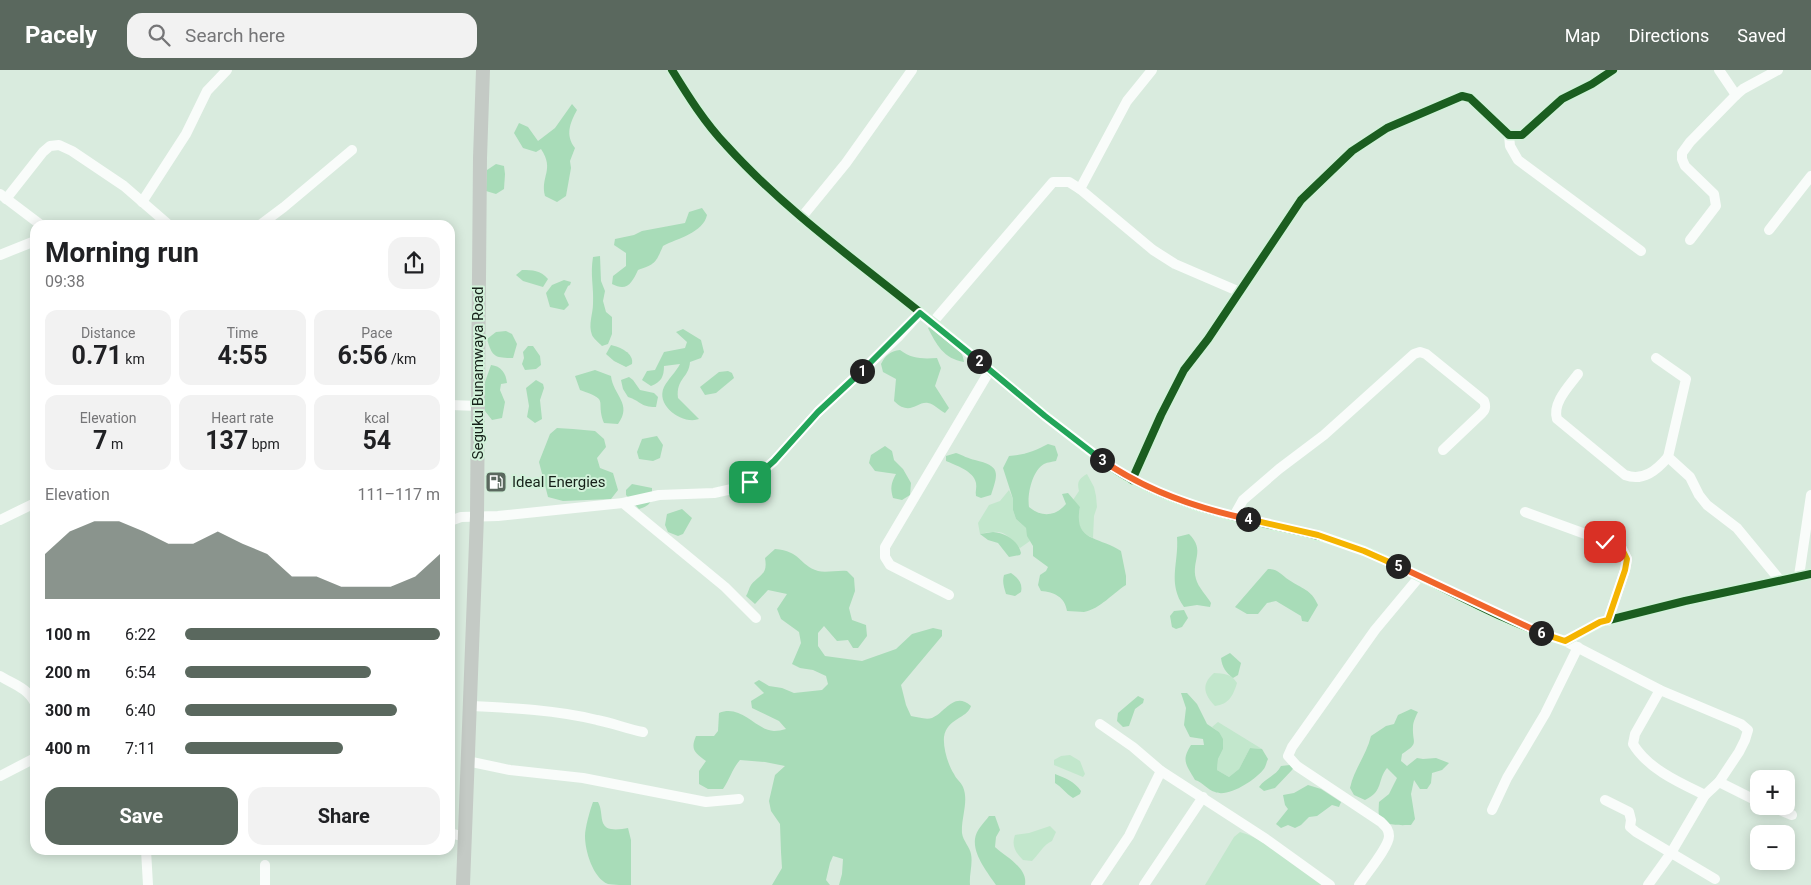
<!DOCTYPE html>
<meta charset="utf-8">
<style>
:root{--surface:#fff;--page:#f2f2f2;--text:#202124;--muted:#757577;--accent:#5a685e}
body{margin:0;font-family:Roboto,sans-serif;background:var(--page);color:var(--text);height:100vh;display:flex;flex-direction:column;font-size:19px;white-space:nowrap}
*{box-sizing:border-box;margin:0}
p{font-size:16px;color:var(--muted)}
.icon{flex:none;width:28px;height:28px;fill:none;stroke:currentColor;stroke-width:2;stroke-linecap:round;stroke-linejoin:round}
.map{position:relative;flex:1;overflow:hidden}
.sheet{position:absolute;left:30px;top:150px;width:425px;height:635px;display:flex;flex-direction:column;background:var(--surface);border-radius:15px;box-shadow:0 2px 12px #0003}
.sheet>*{flex:none}
.buttons{position:absolute;left:1750px;top:700px;display:grid;gap:10px}
.buttons a{display:grid;place-items:center;width:45px;height:45px;border-radius:10px;background:var(--surface);box-shadow:0 2px 12px #0003;font-size:25px}
.pin{position:absolute;display:grid;place-items:center;width:42px;height:42px;color:#fff;margin:-21px;border-radius:10px;box-shadow:0 2px 8px #0006}
.km{position:absolute;width:25px;height:25px;margin:-12px;border-radius:50%;background:#222;color:#fff;font-size:14px;line-height:25px;text-align:center}
.round{display:grid;place-items:center;flex:none;width:52px;height:52px;border-radius:15px;background:var(--page)}
.headline{display:flex;align-items:center;justify-content:space-between;height:85px;padding:0 15px}
h1{font-size:28px;font-weight:700;line-height:38px}
.metrics{display:grid;grid-template-columns:repeat(3,1fr);gap:8px;height:85px;padding:5px 15px}
.metrics div{display:grid;align-content:center;border-radius:12px;background:var(--page);text-align:center}
.metrics b{font-size:25px;font-weight:700}
.metrics small{font-size:14px;font-weight:400}
.metrics p{font-size:14px}
.chart{height:140px;padding:10px 15px}
.chart p{display:flex;justify-content:space-between}
.chart svg{width:100%;height:90px;margin-top:5px;fill:var(--accent);opacity:.7}
.cta{display:flex;gap:10px;margin-top:auto;padding:10px 15px}
.cta a{flex:1;height:58px;border-radius:15px;background:var(--accent);color:#fff;font-size:20px;font-weight:700;line-height:58px;text-align:center}
.cta a+a{background:var(--page);color:var(--text)}
ul{padding:0 15px;list-style:none;font-size:16px}
li{display:grid;grid-template-columns:80px 60px 1fr;align-items:center;height:38px}
li i{height:12px;border-radius:6px;background:var(--accent)}
header{display:flex;align-items:center;gap:30px;box-sizing:border-box;height:70px;padding:0 25px;background:var(--accent);color:#fff}
header strong{font-size:24px}
nav{display:flex;gap:28px;margin-inline-start:auto;font-size:18px}
.search{width:350px;height:45px;background:var(--page);display:flex;align-items:center;gap:12px;box-sizing:border-box;padding:0 18px;border-radius:15px;color:var(--muted);font-size:19px}
.map>svg:first-child{display:block}
.green{fill:#c2e7cc}
.forest{fill:#a8dcb8}
.lines{fill:none;stroke-linecap:round;stroke-linejoin:round}
.minor{stroke:#f9fcfa;stroke-width:10}
.secondary{stroke:#c4cac5;stroke-width:14}
.cycleway-casing{stroke:#d2f2da;stroke-width:11}
.cycleway{stroke:#1b5e20;stroke-width:8}
.split-1-casing{stroke:#fff;stroke-width:10}
.split-2-casing{stroke:#fff;stroke-width:10}
.split-3-casing{stroke:#fff;stroke-width:10}
.split-4-casing{stroke:#fff;stroke-width:10}
.split-5-casing{stroke:#fff;stroke-width:10}
.split-6-casing{stroke:#fff;stroke-width:10}
.split-7-casing{stroke:#fff;stroke-width:10}
.split-1{stroke:#22a559;stroke-width:6}
.split-2{stroke:#22a559;stroke-width:6}
.split-3{stroke:#22a559;stroke-width:6}
.split-4{stroke:#f0652b;stroke-width:6}
.split-5{stroke:#f5b400;stroke-width:6}
.split-6{stroke:#f0652b;stroke-width:6}
.split-7{stroke:#f5b400;stroke-width:6}
.labels{text-anchor:middle;stroke-width:4;stroke-linejoin:round;paint-order:stroke}
.street-label{font-size:15px;fill:#162119;stroke:#d2f2da}
.poi-label{font-size:15px;fill:#162119;stroke:#d2f2da;text-anchor:start}
</style>
<header>
<strong>Pacely</strong>
<div class="search"><svg class="icon" aria-label="search" viewBox="0 0 24 24"><circle cx="10" cy="10" r="6"/><path d="M15 15l6 6"/></svg>Search here</div>
<nav><a>Map</a><a>Directions</a><a>Saved</a></nav>
</header>
<div class="map">
<svg width="1811" height="815" viewBox="0 0 1811 815">
<rect width="100%" height="100%" fill="#d9ebde"/>
<!-- green -->
<g class="green">
<path d="M1087,404l7,13 2,9 1,11 -3,9 -1,22c-15,-7 -16,-15 -13,-31l-7,-7 6,-9c-2,-8 -1,-12 8,-17z"/>
<path d="M1009,420l4,9v11l3,9 10,9 4,13 -10,7c-16,-16 -17,-19 -40,-14l-2,-11 11,-18 11,-4z"/>
<path d="M1214,603c10,1 17,0 23,10 -4,13 -8,21 -22,23 -10,-11 -15,-21 -1,-33z"/>
<path d="M1218,652l44,27 -12,-1 -11,21 -10,8 -12,-7 1,-11 5,-10 -4,-17 -7,-5z"/>
<path d="M1070,685l10,6 5,13 -2,3 -29,-12v-5l7,-4z"/>
<path d="M1050,756l6,6 -4,9c-9,4 -13,13 -20,20l-9,-1c-7,-7 -12,-14 -8,-25l14,-2z"/>
<path d="M1240,762c26,7 60,37 83,53h-118l29,-48z"/>
</g>
<!-- forest -->
<g class="forest">
<path d="M572,34l5,6c-7,13 -12,25 -2,38l-5,13 1,7 -5,28 -9,6 -12,-6c-5,-20 10,-26 -4,-47l-5,3 -13,-4 -9,-15 5,-10 9,4 10,14 17,-13z"/>
<path d="M496,94l8,2 1,8 -1,15 -8,5 -10,-3 1,-21z"/>
<path d="M702,138l5,7c-4,18 -29,23 -44,31 -7,16 -7,18 -25,24 -6,13 -11,22 -26,14l1,-8 13,-10v-13l-12,-8 1,-6 19,-4 8,-4 43,-8 4,-11z"/>
<path d="M600,186l1,25 4,10 -2,10 3,11 6,5v17l-4,10 -6,2c-3,-3 -9,-8 -10,-11 -4,-11 1,-21 1,-31 1,-17 -3,-29 0,-47z"/>
<path d="M522,200c11,0 18,0 26,9l-5,8 -20,-6 -7,-6z"/>
<path d="M564,210l7,2 -1,3 -2,1 -4,8 5,11 -5,5 -14,-3 -4,-14 6,-8z"/>
<path d="M931,256c5,3 7,8 12,12 9,7 20,11 21,24 -20,-3 -28,-18 -36,-34z"/>
<path d="M683,259l18,11 3,12 -3,6 -11,4c-1,16 -14,16 -12,36l21,21c-16,6 -44,-13 -35,-32 4,-8 12,-15 16,-23l-16,2c0,11 -3,16 -13,20l-9,-6 5,-9 8,-1 9,-18 21,-4 2,-6 -11,-10z"/>
<path d="M506,261l6,3 5,10 -4,14c-18,0 -21,-1 -26,-19l9,-7z"/>
<path d="M611,275c9,2 23,8 21,19l-6,3 -12,-6 -8,-7z"/>
<path d="M528,276h5l7,10 1,9 -5,4 -11,1 -3,-6 2,-6 -1,-6z"/>
<path d="M900,280c12,9 23,9 37,8l4,10 -6,18 14,22 -4,5c-6,-3 -11,-9 -17,-10 -11,-2 -18,14 -34,-2l2,-22 -13,-7 -2,-8c4,-8 9,-13 19,-14z"/>
<path d="M491,295c10,1 15,8 16,18l-6,1 -1,6 5,12 -3,16 -10,2 -7,-9v-29z"/>
<path d="M595,300l16,6c2,19 22,28 7,48l-14,-1c-9,-24 7,-22 -24,-33l-5,-14z"/>
<path d="M728,301l4,2 2,5 -18,15 -11,2 -5,-8 19,-15z"/>
<path d="M629,307l4,3 7,10 14,3 4,4 -2,10c-16,0 -15,-6 -28,-10l-5,-8 -2,-9z"/>
<path d="M536,310l7,4 1,4 -4,12 2,19 -7,4 -8,-6 2,-11 -3,-18z"/>
<path d="M557,358l16,1 22,2 9,8 2,8 -9,11 3,10 13,5 5,17 -7,9 -48,2 -15,-4 -9,-35 11,-28z"/>
<path d="M657,366l6,9 -3,13 -7,3 -14,-2 -2,-7 5,-13z"/>
<path d="M1048,374l7,2 3,9 -2,6c-4,1 -8,1 -12,3 -12,7 -17,31 -15,43 13,11 27,9 37,-3l-4,-10 6,-1 12,14c-7,35 19,29 41,44l5,25v9c-13,8 -26,24 -42,27 -5,0 -11,-1 -17,-1 -2,-14 -13,-19 -26,-20l-3,-6 2,-10 6,-4 2,-4 -15,-11v-10l-6,-10 -1,-8 -10,-9 -3,-9v-11l-10,-31 6,-12c15,-1 26,-5 39,-12z"/>
<path d="M885,376l7,5 2,9 9,9 8,14 -1,12 -8,5 -9,-2c-3,-10 -2,-15 3,-24l-21,-3 -6,-8 2,-8z"/>
<path d="M956,383c6,2 13,6 19,7 25,6 24,12 16,35l-10,3 -5,-2c-1,-4 1,-9 0,-13 -2,-12 -21,-18 -30,-22v-5z"/>
<path d="M632,414l20,4c0,13 0,17 -13,21l-13,-14v-5z"/>
<path d="M682,439l10,9 -9,16 -5,2 -10,-4 -3,-7 2,-11z"/>
<path d="M993,462c12,1 25,8 28,21l-1,2 -11,2 -11,-14 -10,-3 -8,-6z"/>
<path d="M1189,464c17,17 2,26 7,45 2,8 11,17 15,24l-1,4 -13,-2 -13,2c-17,-24 -5,-44 -7,-70z"/>
<path d="M775,479c26,2 24,16 43,22 8,2 20,-1 29,0l7,7 1,13 -6,17 3,12 14,5 1,11 -9,12h-5l-5,-8 -11,1 -13,-15 -6,7v13l7,10 37,5 34,-12 16,-15 21,-6 9,2v6l-41,49 5,20 5,11c6,1 15,4 21,2 13,-5 22,-27 39,-12 -4,13 -24,12 -27,31 -1,11 4,28 10,37 2,5 7,8 9,13 6,14 -2,31 -1,46 1,8 8,14 9,21 2,10 -2,21 -1,31h-131l3,-11 1,-15 -10,-3 -3,7 -4,17 4,5h-58l10,-17 -1,-16 -1,-28 -9,-13 -2,-10 6,-26 10,-9 -20,-4 -25,-2c-8,9 -10,19 -17,29h-15l-9,-5v-13l7,-10c-11,-8 -16,-11 -10,-25h18l4,-5 1,-18c23,-9 36,17 55,18 4,0 8,-1 12,-2l-7,-8 -27,-13 -1,-7 13,-8 -10,-10 5,-3 10,6 13,2 12,5 28,-3 6,-6 -2,-8 -13,-6 -13,-2 -8,-4 9,-21 -2,-11 -18,-13 -4,-10 10,-15 -19,-4 -13,14 -9,-8c2,-3 3,-8 5,-11 9,-11 17,-10 14,-27z"/>
<path d="M1268,499c10,0 13,6 21,11 13,9 22,9 29,25l-10,17 -6,-1 -1,-5 -25,-15 -9,2 -9,11h-11l-12,-7z"/>
<path d="M1011,503c7,5 12,10 10,19l-6,4 -9,-2c-2,-7 -4,-12 -2,-19z"/>
<path d="M1184,540l4,8 -6,9 -6,2 -4,-2 -2,-11 4,-5z"/>
<path d="M1230,583l11,10 -3,12 -5,3c-7,-5 -11,-11 -12,-20z"/>
<path d="M1181,623h6l10,11 10,20 12,8 4,7v10l-5,10 -1,11 12,7 10,-8 11,-21 12,1 6,10c-2,4 -2,8 -5,11 -8,10 -35,28 -48,22 -8,-2 -12,-10 -20,-12 -9,-16 -14,-19 -4,-35h13l-1,-6 -13,-2 -6,-12 2,-17z"/>
<path d="M1138,626l6,3 -1,4 -8,6 -6,17 -6,1 -6,-6 1,-8z"/>
<path d="M1411,639l7,3c-2,4 -5,10 -5,15 -1,17 7,15 -11,27l-1,7 6,5 10,-8 6,1 13,-1 13,5 -7,7 -10,3 -1,10 -4,6h-7l-6,-9 -3,14 4,25 -4,6c-9,0 -29,2 -32,-10 -1,-4 0,-9 0,-13l10,-8 8,-16 -10,-10c-10,12 -3,23 -22,32l-11,-5 -4,-7c4,-19 16,-32 21,-52l15,-10 8,-2 4,-9z"/>
<path d="M1290,695l4,2 -2,3 -17,18 -11,3 -5,-4c6,-9 17,-11 22,-21z"/>
<path d="M1055,704c10,4 19,7 26,17l-1,3 -7,4c-7,-4 -11,-11 -18,-15z"/>
<path d="M1308,715l13,4 20,13 -2,5 -7,-2 -15,11 -8,1 -8,8 -6,3 -7,-3 -7,3 -5,-4 12,-15 -3,-4 -2,-10 11,-2z"/>
<path d="M593,732h5c6,10 0,25 13,27 5,1 12,0 17,-1l3,12v45c-7,0 -17,0 -23,-1 -15,-6 -23,-33 -23,-48 0,-8 5,-26 8,-34z"/>
<path d="M989,746h6l5,14 -4,7 -1,10c11,10 33,21 30,38h-29c-8,-12 -23,-30 -21,-46 1,-9 9,-16 14,-23z"/>
</g>
<g class="lines">
<!-- minor -->
<g class="minor">
<path d="M672,0c16,26 33,53 54,75 66,73 148,128 223,191 41,33 80,68 122,100 20,16 40,33 62,44 27,14 57,25 87,33 50,14 98,19 147,39 67,28 129,68 198,89l36,-19 84,-21 126,-27"/>
<path d="M1719,0l17,25 7,-6 35,-19"/>
<path d="M1509,65l1,11 8,14 123,91"/>
<path d="M1080,119l73,61 22,14 65,28"/>
<path d="M0,124l41,31"/>
<path d="M6,129l37,-47 7,-6 9,-1 13,6 52,35 45,39"/>
<path d="M142,132l44,-68 21,-43 20,-21"/>
<path d="M801,148l45,-55 66,-93"/>
<path d="M260,155l24,-18 68,-57"/>
<path d="M1769,160l42,-54"/>
<path d="M1690,170l26,-34 -2,-12 -29,-28 -3,-7v-6l8,-11 46,-47"/>
<path d="M0,185l35,-14"/>
<path d="M933,252l120,-140h16l11,7 47,-88 25,-31"/>
<path d="M1656,288l30,21 -18,78 22,20 9,18 8,10 30,23 42,51"/>
<path d="M1578,304c-9,12 -26,29 -21,45l68,56c18,7 32,-5 43,-18"/>
<path d="M450,335l28,1"/>
<path d="M1132,410l29,-65 23,-45 24,-31 93,-139 51,-49 35,-23 75,-32 8,2 39,37h13l40,-36 30,-15 21,-14"/>
<path d="M623,433l102,84 31,31"/>
<path d="M1525,442l96,35 6,12 -2,11 -17,51"/>
<path d="M1234,446l9,-16 36,-31 45,-34 90,-81 6,-2 6,2 58,47c2,5 2,8 -2,12l-39,37"/>
<path d="M0,450l35,-17"/>
<path d="M450,451l11,-4 37,-1 125,-13 36,-8 55,-2 27,-6 9,-5 24,-21 44,-49 80,-75 22,-24"/>
<path d="M1799,506l12,-81"/>
<path d="M949,525l-59,-30 -5,-8v-10l105,-177"/>
<path d="M1565,571l95,49 81,34 7,6 -3,10 -6,12 -20,30 -14,13 -34,58 -23,32"/>
<path d="M0,606c13,8 28,12 35,27"/>
<path d="M1660,620l-25,44 -2,10c15,25 47,39 72,51"/>
<path d="M470,636c42,2 86,4 127,14 16,3 30,9 46,12"/>
<path d="M1100,654l33,23 28,24 105,68 64,46"/>
<path d="M467,691l43,9 73,8 123,24 33,-3"/>
<path d="M0,706l35,-18"/>
<path d="M1719,712l40,20"/>
<path d="M1605,730l24,12 2,8 -1,7 6,5 79,47"/>
<path d="M1770,736l22,9"/>
<path d="M1492,740l15,-32 38,-64 33,-67"/>
<path d="M450,763l15,4"/>
<path d="M146,780l2,35"/>
<path d="M265,795v20"/>
<path d="M1096,815l33,-49 32,-65"/>
<path d="M1144,815l59,-88"/>
<path d="M1359,815c7,-11 30,-38 30,-49 0,-7 -4,-10 -8,-14l-84,-56 -9,-10 4,-9 83,-117 45,-54"/>
</g>
<!-- secondary -->
<path class="secondary" d="M463,815l14,-369 3,-358 3,-88"/>
<!-- cycleway casing -->
<g class="cycleway-casing">
<g id="cycleway">
<path d="M672,0c16,26 33,53 54,75 66,73 148,128 223,191 41,33 80,68 122,100 20,16 40,33 62,44 27,14 57,25 87,33 50,14 98,19 147,39 67,28 129,68 198,89l36,-19 84,-21 126,-27"/>
<path d="M1132,410l29,-65 23,-45 24,-31 93,-139 51,-49 35,-23 75,-32 8,2 39,37h13l40,-36 30,-15 21,-14"/>
</g>
</g>
<!-- cycleway -->
<use href="#cycleway" class="cycleway"/>
</g>
<g class="lines">
<!-- split-1 casing -->
<g class="split-1-casing">
<path id="split-1" d="M750,412l24,-21 44,-49 44,-41"/>
</g>
<!-- split-2 casing -->
<g class="split-2-casing">
<path id="split-2" d="M862,301l58,-58 59,48"/>
</g>
<!-- split-3 casing -->
<g class="split-3-casing">
<path id="split-3" d="M979,291l66,55 57,44"/>
</g>
<!-- split-4 casing -->
<g class="split-4-casing">
<path id="split-4" d="M1102,390c44,31 94,48 146,59"/>
</g>
<!-- split-5 casing -->
<g class="split-5-casing">
<path id="split-5" d="M1248,449l70,16 46,16 34,15"/>
</g>
<!-- split-6 casing -->
<g class="split-6-casing">
<path id="split-6" d="M1398,496l143,67"/>
</g>
<!-- split-7 casing -->
<g class="split-7-casing">
<path id="split-7" d="M1541,563l24,8 35,-19 8,-2 17,-50 2,-11 -6,-12 -16,-5"/>
</g>
<!-- split-1 -->
<use href="#split-1" class="split-1"/>
<!-- split-2 -->
<use href="#split-2" class="split-2"/>
<!-- split-3 -->
<use href="#split-3" class="split-3"/>
<!-- split-4 -->
<use href="#split-4" class="split-4"/>
<!-- split-5 -->
<use href="#split-5" class="split-5"/>
<!-- split-6 -->
<use href="#split-6" class="split-6"/>
<!-- split-7 -->
<use href="#split-7" class="split-7"/>
</g>
<!-- icons -->
<defs>
<g id="fuel-square" transform="scale(1.125)"><rect x="-9" y="-9" width="18" height="18" rx="4" fill="#5a685e" stroke="#d2f2da"/><path d="M-5.5-6h7V0h2V4h1.3V-2.5L3-4.5l.8-.8L6-3V5H2.5V1h-1V6h-7ZM-4.2-4.7v3.2H.2V-4.7Z" fill="#fff"/></g>
</defs>
<g fill-rule="evenodd">
<use href="#fuel-square" x="496" y="412"/>
</g>
<g class="labels">
<!-- street labels -->
<g class="street-label">
<text transform="translate(478 303) rotate(-90)" y="5">Seguku Bunamwaya Road</text>
</g>
<!-- poi labels -->
<g class="poi-label">
<text x="512" y="417">Ideal Energies</text>
</g>
</g>
</svg>
<div class="buttons">
<a>+</a>
<a>−</a>
</div>
<div class="pin" style="left:750px;top:412px;background:#1e9e55"><svg class="icon" aria-label="arrive" viewBox="0 0 24 24"><path d="M6 21V4h12l-3 4 3 4H6"/></svg></div>
<div class="pin" style="left:1605px;top:472px;background:#d93025"><svg class="icon" aria-label="check" viewBox="0 0 24 24"><path d="M5 12l5 5 9-10"/></svg></div>
<b class="km" style="left:862px;top:301px">1</b>
<b class="km" style="left:979px;top:291px">2</b>
<b class="km" style="left:1102px;top:390px">3</b>
<b class="km" style="left:1248px;top:449px">4</b>
<b class="km" style="left:1398px;top:496px">5</b>
<b class="km" style="left:1541px;top:563px">6</b>
<section class="sheet">
<div class="headline"><div><h1>Morning run</h1><p>09:38</p></div><a class="round"><svg class="icon" aria-label="share" viewBox="0 0 24 24"><path d="M12 15V3M7 8l5-5 5 5M5 13v7h14v-7"/></svg></a></div>
<div class="metrics">
<div><p>Distance</p><b>0.71<small> km</small></b></div>
<div><p>Time</p><b>4:55</b></div>
<div><p>Pace</p><b>6:56<small> /km</small></b></div>
</div>
<div class="metrics">
<div><p>Elevation</p><b>7<small> m</small></b></div>
<div><p>Heart rate</p><b>137<small> bpm</small></b></div>
<div><p>kcal</p><b>54</b></div>
</div>
<div class="chart"><p><span>Elevation</span>111–117 m</p>
<svg viewBox="0 0 160 44" preserveAspectRatio="none"><path d="M0 44V22L10 11L20 6L30 6L40 11L50 17L60 17L70 11L80 17L90 22L100 33L110 33L120 38L130 38L140 38L150 33L160 22V44z"/></svg>
</div>
<ul>
<li><b>100 m</b>6:22<i style="width:100%"></i></li>
<li><b>200 m</b>6:54<i style="width:73%"></i></li>
<li><b>300 m</b>6:40<i style="width:83%"></i></li>
<li><b>400 m</b>7:11<i style="width:62%"></i></li>
</ul>
<div class="cta"><a>Save</a><a>Share</a></div>
</section>
</div>
